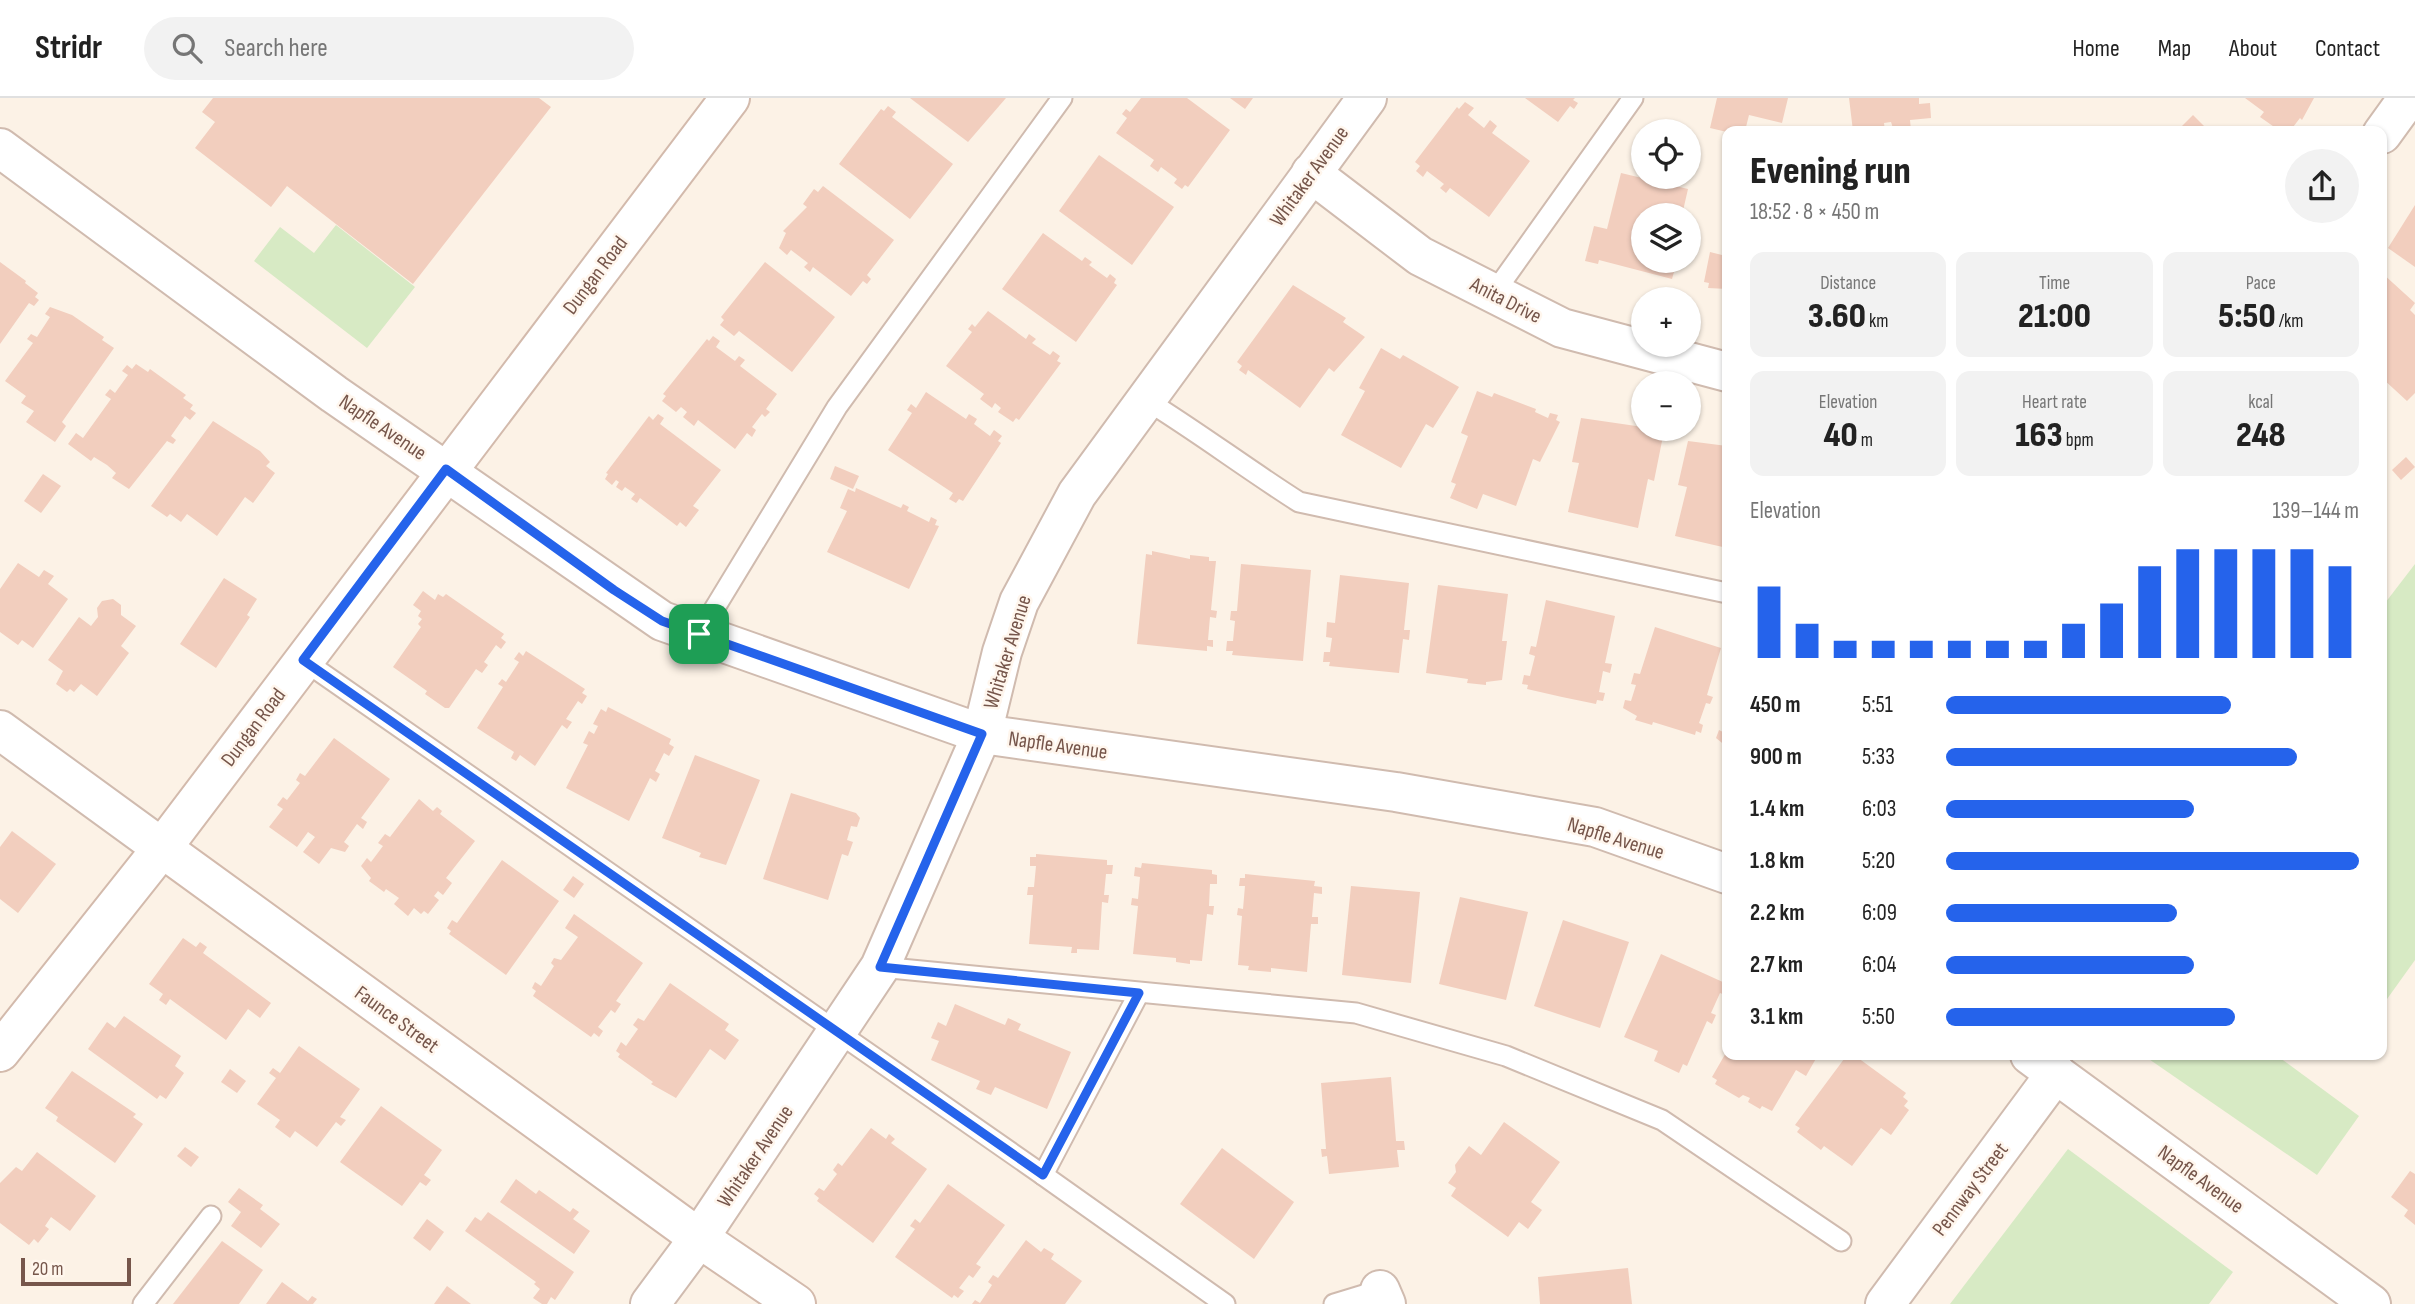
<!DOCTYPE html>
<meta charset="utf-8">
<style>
:root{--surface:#fff;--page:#f2f2f2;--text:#222;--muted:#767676;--line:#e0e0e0;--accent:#2563eb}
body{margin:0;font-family:"Sofia Sans Condensed",sans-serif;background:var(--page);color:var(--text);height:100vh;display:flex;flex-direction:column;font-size:26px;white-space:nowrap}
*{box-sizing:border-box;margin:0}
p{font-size:23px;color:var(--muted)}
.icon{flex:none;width:38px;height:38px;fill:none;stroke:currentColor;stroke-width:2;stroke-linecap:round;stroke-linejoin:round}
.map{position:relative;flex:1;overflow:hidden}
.sheet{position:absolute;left:1722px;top:28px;width:665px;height:934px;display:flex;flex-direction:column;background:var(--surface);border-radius:14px;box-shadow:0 2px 5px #0004}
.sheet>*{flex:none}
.tools{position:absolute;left:1631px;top:21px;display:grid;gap:14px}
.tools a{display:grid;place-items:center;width:70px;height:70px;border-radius:50%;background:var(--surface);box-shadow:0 2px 5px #0004;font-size:35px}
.scale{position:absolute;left:21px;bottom:18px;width:110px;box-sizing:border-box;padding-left:7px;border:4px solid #76564b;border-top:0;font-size:19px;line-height:24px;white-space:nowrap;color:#76564b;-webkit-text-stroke:5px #fff6ed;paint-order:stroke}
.pin{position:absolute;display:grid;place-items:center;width:60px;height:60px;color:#fff;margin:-30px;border-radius:14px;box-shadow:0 4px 10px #0006}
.round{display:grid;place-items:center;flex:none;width:74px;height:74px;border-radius:37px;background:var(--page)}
.head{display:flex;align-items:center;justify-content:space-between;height:119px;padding:0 28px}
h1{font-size:38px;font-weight:800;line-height:52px}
.figures{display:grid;grid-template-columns:repeat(3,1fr);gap:10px;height:119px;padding:7px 28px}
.figures div{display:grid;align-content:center;border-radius:14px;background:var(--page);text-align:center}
.figures b{font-size:35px;font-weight:800}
.figures small{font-size:19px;font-weight:400}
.figures p{font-size:19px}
.chart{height:196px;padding:14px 28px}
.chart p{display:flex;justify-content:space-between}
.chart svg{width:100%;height:126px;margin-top:7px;stroke:var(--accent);stroke-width:6}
ul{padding:0 28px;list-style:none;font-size:23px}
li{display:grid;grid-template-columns:112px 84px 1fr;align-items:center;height:52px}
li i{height:18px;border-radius:9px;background:var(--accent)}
header{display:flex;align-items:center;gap:42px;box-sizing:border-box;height:98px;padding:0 35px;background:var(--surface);border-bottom:2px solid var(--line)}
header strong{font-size:33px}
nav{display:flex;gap:38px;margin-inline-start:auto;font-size:24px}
.search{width:490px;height:63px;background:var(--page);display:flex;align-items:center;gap:18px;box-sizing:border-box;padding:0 24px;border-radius:38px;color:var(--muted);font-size:26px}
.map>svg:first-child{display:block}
.green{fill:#d7eac4}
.building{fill:#f2cebe}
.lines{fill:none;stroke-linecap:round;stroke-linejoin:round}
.lane-casing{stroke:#d0bbaf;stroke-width:23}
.street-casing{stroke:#d0bbaf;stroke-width:42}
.secondary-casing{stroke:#d3baac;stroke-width:42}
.lane{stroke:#fff;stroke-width:19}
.street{stroke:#fff;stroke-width:38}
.secondary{stroke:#fff;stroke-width:38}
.route-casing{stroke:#fff;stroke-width:14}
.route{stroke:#2563eb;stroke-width:9}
.labels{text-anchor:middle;stroke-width:5;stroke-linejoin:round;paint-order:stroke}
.street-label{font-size:21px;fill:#76564b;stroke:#fff6ed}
</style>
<header>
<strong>Stridr</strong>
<div class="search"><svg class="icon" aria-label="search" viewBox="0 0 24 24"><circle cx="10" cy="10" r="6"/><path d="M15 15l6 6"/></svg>Search here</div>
<nav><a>Home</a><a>Map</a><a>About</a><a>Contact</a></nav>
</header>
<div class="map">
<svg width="2415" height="1206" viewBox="0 0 2415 1206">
<rect width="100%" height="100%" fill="#fcf2e6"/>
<!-- green -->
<g class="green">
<path d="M336,127l79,62 -48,61 -113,-87 26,-34 34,26z"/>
<path d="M2415,466v396l-33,46v-399z"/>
<path d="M2143,957h133l83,61 -42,59z"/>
<path d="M2068,1051l165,123 -24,32h-259z"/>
</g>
<!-- building -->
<g class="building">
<path d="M213,0h326l12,9 -138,177 -126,-98 -16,21 -76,-59 20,-26 -13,-10z"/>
<path d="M910,0h96l-38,44z"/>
<path d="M1141,0h46l43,32 -42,57 -3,-2 -3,4 -8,-6 3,-4 -16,-12 -3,5 -8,-6 4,-6 -38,-27 11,-15 -5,-4 4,-5 4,3z"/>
<path d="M1230,0h23l-8,11z"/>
<path d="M1525,0h50l-2,2 5,3 -4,6 -4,-3 -12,16z"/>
<path d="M1717,0h71l-6,25 -33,-8 -4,16 -18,1 -17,-4z"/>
<path d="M1849,0h70v6l11,-1 1,15 -21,2 1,11h-17l-3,-9 -7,1 1,8h-32z"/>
<path d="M2245,0h69l-12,22 -2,-2 -10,13h-10l-20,-14 4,-5z"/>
<path d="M1465,4l9,6 -6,7 16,13 6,-8 7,6 -5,7 38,28 -41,56 -39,-29 -4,5 -6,-5 4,-4 -17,-13 -4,6 -7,-6 4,-5 -5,-4 42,-55 2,2z"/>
<path d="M888,8l8,6 -4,5 61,47 -43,55 -71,-55 42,-55 3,2z"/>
<path d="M2193,17l16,16h-32z"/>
<path d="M1099,57l75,52 -42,58 -73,-54z"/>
<path d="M1621,75l67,16 -6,26h-39v46h34l-5,18 -73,-19 -1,4 -13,-3 9,-35 13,3z"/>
<path d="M823,88l71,54 -27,35 4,4 -4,5 -4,-3 -12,15 -38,-29 -3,5 -6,-5 4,-4 -17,-13 -4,5 -8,-7 7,-15 -3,-2 24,-24 -4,-3 11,-15 4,3z"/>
<path d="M2415,107v62l-27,-19z"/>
<path d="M1043,135l39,28 3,-4 7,5 -3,3 18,13 3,-4 6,5 -2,4 3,2 -41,57 -74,-53z"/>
<path d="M1727,139v52l-19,-1 1,-5 -5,-1 6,-30 12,3z"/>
<path d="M0,164l26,19 -1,2 13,10 -3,4 4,3 -5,6 -5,-3 -29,41z"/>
<path d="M765,164l70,55 -43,55 -53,-41 -5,5 -14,-11 4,-5 -3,-3z"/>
<path d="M2382,175l33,30 -5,7 5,5v78l-8,8 -25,-23z"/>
<path d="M1293,187l53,33 -3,4 22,15 -31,35 -5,-4 -29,40 -52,-38 -2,5 -7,-5 3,-4 -5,-4z"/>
<path d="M50,209l22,8 32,22 -2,3 12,8 -52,74 4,4 -11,16 -29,-20 8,-11 -13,-8 5,-7 -21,-15 28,-38 -6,-4 4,-5 6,3 13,-20 -5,-3z"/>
<path d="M988,213l38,28 3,-5 7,5 -4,4 18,12 3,-4 7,5 -3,5 4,2 -42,57 -3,-2 -3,4 -15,-10 3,-4 -6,-5 -3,5 -12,-9 4,-5 -38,-28 26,-34 -4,-3 4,-5 3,3z"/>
<path d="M713,238l7,5 -4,6 19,14 4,-5 6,4 -5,6 37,28 -11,15 4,3 -5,5 -3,-3 -10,13 4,3 -4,7 -5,-4 -12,16 -37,-29 -4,6 -11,-9 4,-5 -6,-5 -5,5 -14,-11 4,-5 -3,-2 44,-55 2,2z"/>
<path d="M1381,250l19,11 3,-4 56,32 -26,41 -7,-4 -25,44 -60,-33 24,-44 -6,-3z"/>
<path d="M136,266l12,8 2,-3 36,26 -3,3 10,7 -3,4 6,4 -6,7 -5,-4 -14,20 5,4 -3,4 -6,-3 -38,48 -17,-11 4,-5 -9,-8 -13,-8 -3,4 -23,-17 8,-11 7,5 28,-39 -6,-4 5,-6 5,4 13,-18 -6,-4 5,-6 5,4z"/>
<path d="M1477,293l15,6 2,-4 42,16 -1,3 13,6 2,-5 8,2 -2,5 4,2 -20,40 -7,-3 -17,47 -33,-12 -6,15 -27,-11 6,-14 -5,-2 17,-46 -7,-3z"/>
<path d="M926,294l40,27 3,-5 8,5 -3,5 16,12 4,-6 8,6 -4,5 3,2 -38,58 -4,-2 -3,4 -7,-4 4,-6 -65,-43 24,-37 -5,-3 4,-6 5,4z"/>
<path d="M658,316l6,4 -4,6 61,46 -28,36 6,4 -13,17 -6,-5 -3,4 -37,-28 -3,5 -6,-4 4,-5 -10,-7 -3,4 -6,-4 3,-5 -3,-2 -4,5 -7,-6 3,-5 -2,-1 43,-57 4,4z"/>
<path d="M1581,320l62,9 -1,5 21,4 -9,45 -6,-2 -10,49 -70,-16 11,-49 -7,-1z"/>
<path d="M213,323l47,30 10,11 -4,4 9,7 -22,30 -8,-6 -28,39 -30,-22 -6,8 -11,-8 -3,3 -16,-11z"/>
<path d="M1688,343l39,5v102l-52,-12 12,-49 -9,-2z"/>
<path d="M2406,359l9,10 -14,13 -9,-10z"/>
<path d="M835,368l24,10 -6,13 -23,-10z"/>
<path d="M43,376l18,12 -20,27 -17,-12z"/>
<path d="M856,390l45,20 2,-4 6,3 -2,4 22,11 2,-5 6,3 -2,5 4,1 -30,63 -82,-37 20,-41 -7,-3 8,-19 7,3z"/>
<path d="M1152,453l38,8v-4l19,2v4h7l-5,49 6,1 -1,7 -6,-1 -2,23h5v7l-6,-1v5l-70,-7 9,-90 6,1z"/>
<path d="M18,465l21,14 5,-7 10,6 -6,8 20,15 -35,49 -11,-8 -4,5 -18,-13v-43z"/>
<path d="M1241,466l70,6 -8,91 -71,-6 1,-4h-7l1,-10h6l2,-20 -5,-1 1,-9h6z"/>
<path d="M1340,477l69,8 -5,47h6l-1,10 -6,-1 -4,34 -70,-7 1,-4h-7l1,-10h6l2,-14 -6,-1 1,-15 8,1z"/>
<path d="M224,480l33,21 -10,16 3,2 -34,51 -36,-24z"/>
<path d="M1438,487l70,9 -6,47h5l-5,39 -16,2v3l-19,-2 1,-4 -42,-6z"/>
<path d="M423,493l12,9 3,-6 5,3 3,-3 58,40 -3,4 5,4 -5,7 -5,-4 -12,17 4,3 -6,8 -6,-4 -27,39h-4l-20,-14 2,-3 -34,-24 28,-40 -3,-3 4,-5 -4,-3 3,-5 -8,-6z"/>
<path d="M113,501l8,6v10l15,11 -15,20 8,7 -32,43 -16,-12 -7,8 -4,-3 -3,3 -11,-8 7,-13 -15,-11 31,-43 12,9 7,-9 -1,-9 5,-7z"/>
<path d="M1546,502l69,16 -10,47 7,1 -2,9 -7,-2 -4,21 6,1 -2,8 -6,-1 -1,4 -34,-7 -35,-8 1,-4 -6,-1 2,-9 6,1 5,-20 -6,-2 2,-8 5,1z"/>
<path d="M1655,529l66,21 -14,47 6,2 -3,7 -4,-1 -7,20 4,2 -2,8 -5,-2 -1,4 -42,-13 -1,3 -17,-5 2,-4 -14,-8 2,-8 6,1 5,-16 -5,-1 3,-11 6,1z"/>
<path d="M526,553l59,38 -3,4 5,3 -5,8 -4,-3 -12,18 6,3 -5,7 -5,-4 -27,41 -15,-11 -4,6 -5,-3 3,-6 -37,-24 26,-41 -5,-3 4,-5 4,3 13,-20 -5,-3 5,-7 4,4z"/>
<path d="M608,609l63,32 -2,5 5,3 -5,9 -5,-3 -9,18 5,3 -4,8 -6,-4 -21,43 -63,-33 22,-43 -5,-2 6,-12 5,3 4,-8 -5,-2 8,-15 5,3z"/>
<path d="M1727,628v21l-11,-9 3,-8 6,3z"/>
<path d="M334,640l56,41 -29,39 6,4 -4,7 -6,-5 -13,18 5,4 -4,6 -14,-4 -12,16 -16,-12 12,-15 -7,-5 -11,15 -28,-20 14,-18 -6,-4 6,-8 4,3 13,-17 -4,-3 4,-7 5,3z"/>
<path d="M695,657l65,25 -34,85 -27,-8 2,-4 -39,-15z"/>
<path d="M791,695l65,20 4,5 -3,9 -6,-1 -4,14 6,2 -5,14 -6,-2 -14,46 -65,-21z"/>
<path d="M419,701l14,12 4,-4 5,4 -2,3 35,27 -29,37 6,5 -9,12 -5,-4 -4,5 5,4 -11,14 -4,-3 -3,3 -7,-6 -6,8 -14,-12 5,-6 -13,-9 -2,3 -15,-11 2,-3 -10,-12 6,-8 4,4 12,-16 -5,-3 7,-9 5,3z"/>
<path d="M12,733l44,33 -38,49 -18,-14v-52z"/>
<path d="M1036,756l71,6v5h6l-1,9h-6l-2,21h5l-1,8 -6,-1 -3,48 -22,-1v4h-6l1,-6 -43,-3 4,-49h-6l1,-8h6l2,-21h-6v-9h6z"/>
<path d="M502,762l57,41 -53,74 -57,-41 2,-3 -4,-3 5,-8 5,3z"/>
<path d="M1142,765l70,7v4l5,1v9h-7l-1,22h5l-1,9 -6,-1 -5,47 -12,-1v4l-14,-2v-4l-43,-4 5,-48 -7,-1 1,-7 6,1 2,-22 -6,-1 1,-9 6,1z"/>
<path d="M1245,776l70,7 -1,5 8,1v7l-8,-1 -2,24h6v7h-7l-4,48 -36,-4v4l-23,-2 1,-4 -11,-1 4,-49 -5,-1 1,-7 5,1 2,-23h-6l1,-8h5z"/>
<path d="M573,778l11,8 -10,14 -11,-8z"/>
<path d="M1351,788l69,6 -9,91 -69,-8z"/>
<path d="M1460,799l68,15 -22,88 -67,-16z"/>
<path d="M574,816l69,49 -27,38 5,3 -6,9 -4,-3 -13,17 5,4 -4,6 -5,-4 -3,4 -58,-41 3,-5 -4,-3 3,-6 6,4 13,-20 -3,-3 3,-5 7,2 17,-23 -13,-9z"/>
<path d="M1563,822l66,22 -29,86 -66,-22z"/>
<path d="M183,840l13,9 4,-5 7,5 -4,6 68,50 -11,15 -12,-9 -22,31 -56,-41 -4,6 -7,-5 4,-6 -14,-10z"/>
<path d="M1661,856l64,29 -1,3 3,2 -2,7 -5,-2 -9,20 5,2 -4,9 -5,-3 -20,45 -4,-2 -4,9 -25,-12 4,-10 -34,-14z"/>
<path d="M670,885l59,41 -4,6 14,10 -14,20 -15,-11 -34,49 -25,-14 2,-2 -35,-25 2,-3 -4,-3 5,-9 5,4 12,-17 -5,-4 5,-7 6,3z"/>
<path d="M955,906l50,21 3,-7 13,6 -3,6 53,22 -24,57 -52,-22 -4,8 -15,-6 4,-8 -49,-21 8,-19 -8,-3 7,-16 8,4z"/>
<path d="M124,918l57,40 -6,10 9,7 -18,26 -6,-4 -3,4 -69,-50 19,-27 8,6z"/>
<path d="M299,948l61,43 -20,28 6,3 -5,6 -5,-4 -19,25 -22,-16 -5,7 -15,-11 5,-7 -23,-16 19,-26 -7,-5 4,-5 7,5z"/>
<path d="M1727,953v4h91l-12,21 -10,-6 -24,41 -10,-5 -2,3 -12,-7 2,-4 -7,-3 -4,3 -24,-14 2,-4 -5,-3z"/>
<path d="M1847,957h7l52,38 -3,4 5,4 -4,5 5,4 -18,25 -10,-7 -29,38 -28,-20 -3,4 -24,-18 3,-4 -5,-3z"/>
<path d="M230,971l16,12 -9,12 -16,-11z"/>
<path d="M72,973l64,43 -3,3 10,7 -28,39 -59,-42 2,-4 -13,-9z"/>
<path d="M1391,979l5,64h8l1,9h-8l2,17 -70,7 -2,-18 -5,1 -1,-8h5l-5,-66z"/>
<path d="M381,1008l61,44 -18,25 7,5 -5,6 -6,-4 -18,24 -62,-44z"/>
<path d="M1504,1024l56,40 -29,40 11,8 -14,19 -9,-7 -11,15 -57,-41 5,-8 -8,-5 8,-11 -1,-7 14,-19 12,9z"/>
<path d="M871,1030l15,11 3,-5 6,5 -4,4 36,26 -54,74 -56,-42 2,-3 -5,-4 5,-6 5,3 13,-17 -4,-4 5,-7 4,3z"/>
<path d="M185,1049l14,10 -8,10 -14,-11z"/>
<path d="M1222,1050l72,54 -40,57 -74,-55z"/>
<path d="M37,1054l59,44 -26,35 -19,-14 -6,9 4,3 -11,14 -4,-4 -5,6 -29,-22v-40l16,-16 6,4z"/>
<path d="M2410,1073l5,3v51l-11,-9 4,-6 -17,-13z"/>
<path d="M516,1081l20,15 3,-4 31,22 3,-4 6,4 -6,7 17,12 -16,23 -74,-52z"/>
<path d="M948,1086l57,41 -29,39 5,3 -8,11 -4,-3 -10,13 5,3 -6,7 -4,-3 -2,3 -57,-41 20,-28 -5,-3 5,-7 5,4z"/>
<path d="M239,1090l24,17 -3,4 20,15 -19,24 -30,-22 10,-14 -13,-10z"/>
<path d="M488,1114l86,60 -19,28 -4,-3 -4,7h-5l-9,-6 7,-9 -6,-5 2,-2 -71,-51 10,-14 6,4z"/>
<path d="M427,1121l17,13 -14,19 -17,-13z"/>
<path d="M1026,1142l15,12 3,-4 10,6 -3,5 31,22 -17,23h-93l3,-4 5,3 12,-18 -4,-3 5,-7 5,3z"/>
<path d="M222,1143l41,29 -24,34h-66z"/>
<path d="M1628,1170l4,36h-92l-2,-27z"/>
<path d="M282,1184l26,19 4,-5 5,3 -4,5h-47z"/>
<path d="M447,1188l24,18h-37z"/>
</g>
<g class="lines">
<!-- lane casing -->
<g class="lane-casing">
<g id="lane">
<path d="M1494,195l139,-195"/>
<path d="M1146,302c52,32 101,69 153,102l428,91"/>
<path d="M699,536l138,-227 225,-309"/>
<path d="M303,562l740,515 96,-182"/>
<path d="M880,869l476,46 150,43 156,64 179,121"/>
<path d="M1043,1077l182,129"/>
<path d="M143,1206l68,-88"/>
<path d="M1334,1206l46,-14"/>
</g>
</g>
<!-- street casing -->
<g class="street-casing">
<g id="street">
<path d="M2382,36l26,-36"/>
<path d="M0,50l334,246 328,227 320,113 414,58 199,35 132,47"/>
<path d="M1311,75l109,83 142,72 165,44"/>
<path d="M0,632l162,118"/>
<path d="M2030,957l341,249"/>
<path d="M1380,1192l6,14"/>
<path d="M650,1206l49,-66 181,-271 102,-233 20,-82 17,-50 58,-108 290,-396"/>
<path d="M1885,1206l171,-231"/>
</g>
</g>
<!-- secondary casing -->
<g class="secondary-casing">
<g id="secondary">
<path d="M162,750l537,390 97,66"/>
<path d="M0,954l162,-204 568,-750"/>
</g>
</g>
<!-- lane -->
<use href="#lane" class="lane"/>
<!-- street -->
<use href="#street" class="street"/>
<!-- secondary -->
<use href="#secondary" class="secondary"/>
</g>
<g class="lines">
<!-- route casing -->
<g class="route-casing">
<path id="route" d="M446,371l168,121 48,31 320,113 -102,233 259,26 -96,182 -740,-515z"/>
</g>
<!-- route -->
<use href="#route" class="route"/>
</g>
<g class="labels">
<!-- street labels -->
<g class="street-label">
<text transform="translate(1309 78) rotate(-54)" y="7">Whitaker Avenue</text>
<text transform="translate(595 177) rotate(-53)" y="7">Dungan Road</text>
<text transform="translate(1506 202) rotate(27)" y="7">Anita Drive</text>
<text transform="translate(383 329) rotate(34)" y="7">Napfle Avenue</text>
<text transform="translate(1007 554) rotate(-73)" y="7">Whitaker Avenue</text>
<text transform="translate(253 629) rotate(-53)" y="7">Dungan Road</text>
<text transform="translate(1058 647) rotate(8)" y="7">Napfle Avenue</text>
<text transform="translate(1616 740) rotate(17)" y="7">Napfle Avenue</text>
<text transform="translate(397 921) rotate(36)" y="7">Faunce Street</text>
<text transform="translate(755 1058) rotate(-56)" y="7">Whitaker Avenue</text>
<text transform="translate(2201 1081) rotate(36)" y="7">Napfle Avenue</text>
<text transform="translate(1970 1091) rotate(-53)" y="7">Pennway Street</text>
</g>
</g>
</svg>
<div class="tools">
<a><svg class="icon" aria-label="locate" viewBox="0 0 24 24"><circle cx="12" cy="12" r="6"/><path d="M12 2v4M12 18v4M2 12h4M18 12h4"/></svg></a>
<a><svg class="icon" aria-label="layers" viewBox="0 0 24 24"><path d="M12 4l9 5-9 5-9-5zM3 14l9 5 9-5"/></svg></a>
<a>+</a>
<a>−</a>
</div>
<div class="scale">20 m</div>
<div class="pin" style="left:699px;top:536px;background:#1e9e55"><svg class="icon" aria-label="arrive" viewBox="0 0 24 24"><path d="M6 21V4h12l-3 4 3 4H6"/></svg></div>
<section class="sheet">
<div class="head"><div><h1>Evening run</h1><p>18:52 · 8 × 450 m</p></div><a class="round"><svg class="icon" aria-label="share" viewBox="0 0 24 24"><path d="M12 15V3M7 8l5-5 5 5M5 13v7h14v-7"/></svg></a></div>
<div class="figures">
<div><p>Distance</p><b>3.60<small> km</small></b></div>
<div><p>Time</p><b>21:00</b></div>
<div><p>Pace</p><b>5:50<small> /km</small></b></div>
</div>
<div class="figures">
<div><p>Elevation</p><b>40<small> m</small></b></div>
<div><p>Heart rate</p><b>163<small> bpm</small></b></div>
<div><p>kcal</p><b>248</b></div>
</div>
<div class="chart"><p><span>Elevation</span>139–144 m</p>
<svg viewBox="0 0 160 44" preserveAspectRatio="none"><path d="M5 44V19M15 44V32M25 44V38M35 44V38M45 44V38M55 44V38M65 44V38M75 44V38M85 44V32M95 44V25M105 44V12M115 44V6M125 44V6M135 44V6M145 44V6M155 44V12"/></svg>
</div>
<ul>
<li><b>450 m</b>5:51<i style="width:69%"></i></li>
<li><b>900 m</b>5:33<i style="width:85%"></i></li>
<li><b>1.4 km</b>6:03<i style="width:60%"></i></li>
<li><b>1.8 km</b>5:20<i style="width:100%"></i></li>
<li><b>2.2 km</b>6:09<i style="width:56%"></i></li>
<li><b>2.7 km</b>6:04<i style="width:60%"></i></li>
<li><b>3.1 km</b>5:50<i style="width:70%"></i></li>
</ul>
</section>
</div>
